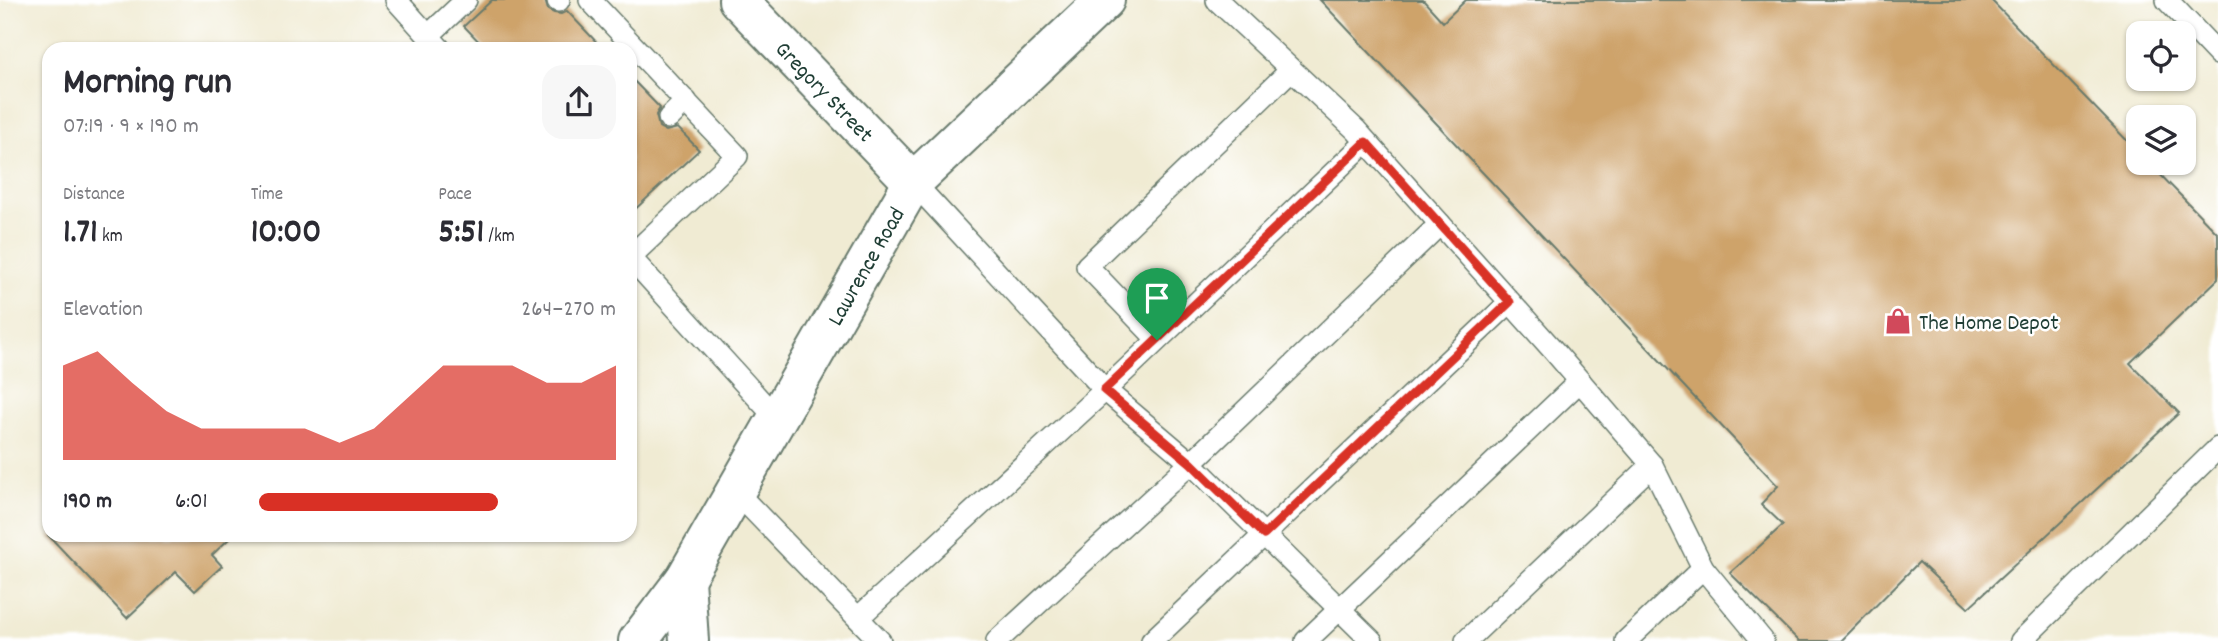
<!DOCTYPE html>
<meta charset="utf-8">
<style>
:root{--surface:#fff;--page:#f7f7f7;--text:#2b2b33;--muted:#7c7c81;--accent:#d93025}
body{margin:0;font-family:Dekko,sans-serif;background:var(--page);color:var(--text);height:100vh;display:flex;flex-direction:column;font-size:26px;white-space:nowrap}
*{box-sizing:border-box;margin:0}
p{font-size:23px;color:var(--muted)}
.icon{flex:none;width:38px;height:38px;fill:none;stroke:currentColor;stroke-width:2;stroke-linecap:round;stroke-linejoin:round}
.map{position:relative;flex:1;overflow:hidden}
.sheet{position:absolute;left:42px;top:42px;width:595px;height:500px;display:flex;flex-direction:column;background:var(--surface);border-radius:21px;box-shadow:0 2px 5px #0004}
.sheet>*{flex:none}
.fabs{position:absolute;left:2126px;top:21px;display:grid;gap:14px}
.fabs a{display:grid;place-items:center;width:70px;height:70px;border-radius:14px;background:var(--surface);box-shadow:0 2px 5px #0004;font-size:35px}
.pin{position:absolute;display:grid;place-items:center;width:60px;height:60px;color:#fff;margin:-72px -30px;border-radius:50% 50% 50% 0;rotate:-45deg;box-shadow:0 0 7px #0007}
.pin .icon{rotate:45deg}
.round{display:grid;place-items:center;flex:none;width:74px;height:74px;border-radius:21px;background:var(--page)}
.head{display:flex;align-items:center;justify-content:space-between;height:119px;padding:0 21px}
h1{font-size:38px;font-weight:700;line-height:52px}
.figures{display:grid;grid-template-columns:repeat(3,1fr);gap:10px;height:119px;padding:7px 21px}
.figures div{display:grid;align-content:center}
.figures b{font-size:35px;font-weight:700}
.figures small{font-size:19px;font-weight:400}
.figures p{font-size:19px}
.chart{height:196px;padding:14px 21px}
.chart p{display:flex;justify-content:space-between}
.chart svg{width:100%;height:126px;margin-top:7px;fill:var(--accent);opacity:.7}
ul{padding:0 21px;list-style:none;font-size:23px}
li{display:grid;grid-template-columns:112px 84px 1fr;align-items:center;height:52px}
li i{height:18px;border-radius:9px;background:var(--accent)}
.map>svg:first-child{display:block}
.building{fill:#cea36b}
.lines{fill:none;stroke-linecap:round;stroke-linejoin:round}
.service-casing{stroke:#687a6c;stroke-width:24}
.minor-casing{stroke:#687a6c;stroke-width:42}
.tertiary-casing{stroke:#687a6c;stroke-width:42}
.service{stroke:#fff;stroke-width:21}
.minor{stroke:#fff;stroke-width:38}
.tertiary{stroke:#fff;stroke-width:38}
.route-casing{stroke:#fff;stroke-width:14}
.route{stroke:#d93025;stroke-width:9}
.labels{text-anchor:middle;stroke-width:5;stroke-linejoin:round;paint-order:stroke}
.street-label{font-size:23px;fill:#1f3d34;stroke:#fff}
.poi-label{font-size:23px;fill:#1f3d34;stroke:#fff;text-anchor:start}
</style>
<div class="map">
<svg width="2218" height="641" viewBox="0 0 2218 641">
<rect width="100%" height="100%" fill="#fff"/>
<filter id="ink" filterUnits="userSpaceOnUse"><feTurbulence type="fractalNoise" baseFrequency=".0143" numOctaves="2"/><feDisplacementMap in="SourceGraphic" scale="14" xChannelSelector="R" yChannelSelector="G"/><feConvolveMatrix kernelMatrix="1 2 1 2 8 2 1 2 1" color-interpolation-filters="sRGB"/></filter>
<filter id="wash" filterUnits="userSpaceOnUse"><feTurbulence type="fractalNoise" baseFrequency=".00686" numOctaves="4" result="noise"/><feDisplacementMap in="SourceGraphic" scale="28" xChannelSelector="R" yChannelSelector="G"/><feGaussianBlur stdDeviation="1.57" result="paint"/><feColorMatrix in="noise" values="0 0 0 0 0 0 0 0 0 0 0 0 0 0 0 0 0 1.4 0 .05"/><feComposite in="paint" operator="in"/></filter>
<g filter="url(#wash)">
<rect width="100%" height="100%" fill="#f0ebd3"/>
<g id="blocks">
<!-- building -->
<g class="building">
<path d="M492,0h53l3,10 6,3 7,1 6,-3 36,38h-117l-22,-23z"/>
<path d="M1320,0h103l20,22 23,-22h525l147,152v11h11l69,71v45l-88,84 49,50 -211,195 -49,-46 -78,79h-42l-69,-68 53,-48 -22,-21 17,-18z"/>
<path d="M630,77l30,31 -4,7 3,12 7,4 12,-3 21,22 -69,64z"/>
<path d="M49,536h183l-20,19 10,11 -27,25 -19,-19 -49,46z"/>
</g>
</g>
</g>
<g filter="url(#ink)">
<use href="#blocks" fill-opacity="0" stroke="#687a6c" stroke-width="2"/>
<g class="lines">
<!-- service casing -->
<g class="service-casing">
<g id="service">
<path d="M396,0l44,49"/>
<path d="M590,0l147,156 -107,101"/>
<path d="M1217,0l139,130 198,221 98,114 51,103 60,73"/>
<path d="M2167,0l51,54"/>
<path d="M558,1l1,-1"/>
<path d="M428,36l38,-36"/>
<path d="M669,118l17,-17"/>
<path d="M913,182l192,208 86,73 181,178"/>
<path d="M630,257l147,162"/>
<path d="M1157,339l-70,-73 204,-196"/>
<path d="M735,491l145,150"/>
<path d="M858,618l247,-228 261,-248"/>
<path d="M997,641l194,-178 249,-239"/>
<path d="M1152,641l358,-339"/>
<path d="M1306,641l274,-260"/>
<path d="M1466,641l186,-176"/>
<path d="M1626,641l77,-73"/>
<path d="M2021,641l197,-193"/>
</g>
</g>
<!-- minor casing -->
<g class="minor-casing">
<g id="minor">
<path id="s1" d="M738,0l175,182"/>
</g>
</g>
<!-- tertiary casing -->
<g class="tertiary-casing">
<g id="tertiary">
<path d="M685,579l4,62"/>
<path id="s2" d="M638,641l47,-62 228,-397 192,-182"/>
</g>
</g>
<!-- service -->
<use href="#service" class="service"/>
<!-- minor -->
<use href="#minor" class="minor"/>
<!-- tertiary -->
<use href="#tertiary" class="tertiary"/>
</g>
</g>
<g class="lines" filter="url(#ink)">
<!-- route casing -->
<g class="route-casing">
<path id="route" d="M1366,142l144,160 -246,233 -73,-72 -87,-73z"/>
</g>
<!-- route -->
<use href="#route" class="route"/>
</g>
<!-- icons -->
<defs>
<g id="shop-bare" transform="scale(2.1)"><path d="M-5-2.5h2.3a2.7 3.5 0 0 1 5.4 0H5L5.5 6h-11ZM-1.5-2.5h3a1.5 2.3 0 0 0-3 0Z" fill="#d1495b" stroke="#fff" stroke-width="2.5" paint-order="stroke"/></g>
</defs>
<g fill-rule="evenodd">
<use href="#shop-bare" x="1898" y="321"/>
</g>
<g class="labels">
<!-- street labels -->
<g class="street-label">
<text dy="8" stroke="none"><textPath href="#s1" startOffset="126">Gregory Street</textPath></text>
<text dy="8" stroke="none"><textPath href="#s2" startOffset="439">Lawrence Road</textPath></text>
</g>
<!-- poi labels -->
<g class="poi-label">
<text x="1919" y="329">The Home Depot</text>
</g>
</g>
</svg>
<div class="fabs">
<a><svg class="icon" aria-label="locate" viewBox="0 0 24 24"><circle cx="12" cy="12" r="6"/><path d="M12 2v4M12 18v4M2 12h4M18 12h4"/></svg></a>
<a><svg class="icon" aria-label="layers" viewBox="0 0 24 24"><path d="M12 4l9 5-9 5-9-5zM3 14l9 5 9-5"/></svg></a>
</div>
<div class="pin" style="left:1157px;top:340px;background:#1e9e55"><svg class="icon" aria-label="arrive" viewBox="0 0 24 24"><path d="M6 21V4h12l-3 4 3 4H6"/></svg></div>
<section class="sheet">
<div class="head"><div><h1>Morning run</h1><p>07:19 · 9 × 190 m</p></div><a class="round"><svg class="icon" aria-label="share" viewBox="0 0 24 24"><path d="M12 15V3M7 8l5-5 5 5M5 13v7h14v-7"/></svg></a></div>
<div class="figures">
<div><p>Distance</p><b>1.71<small> km</small></b></div>
<div><p>Time</p><b>10:00</b></div>
<div><p>Pace</p><b>5:51<small> /km</small></b></div>
</div>
<div class="chart"><p><span>Elevation</span>264–270 m</p>
<svg viewBox="0 0 160 44" preserveAspectRatio="none"><path d="M0 44V11L10 6L20 17L30 27L40 33L50 33L60 33L70 33L80 38L90 33L100 22L110 11L120 11L130 11L140 17L150 17L160 11V44z"/></svg>
</div>
<ul>
<li><b>190 m</b>6:01<i style="width:67%"></i></li>
</ul>
</section>
</div>
